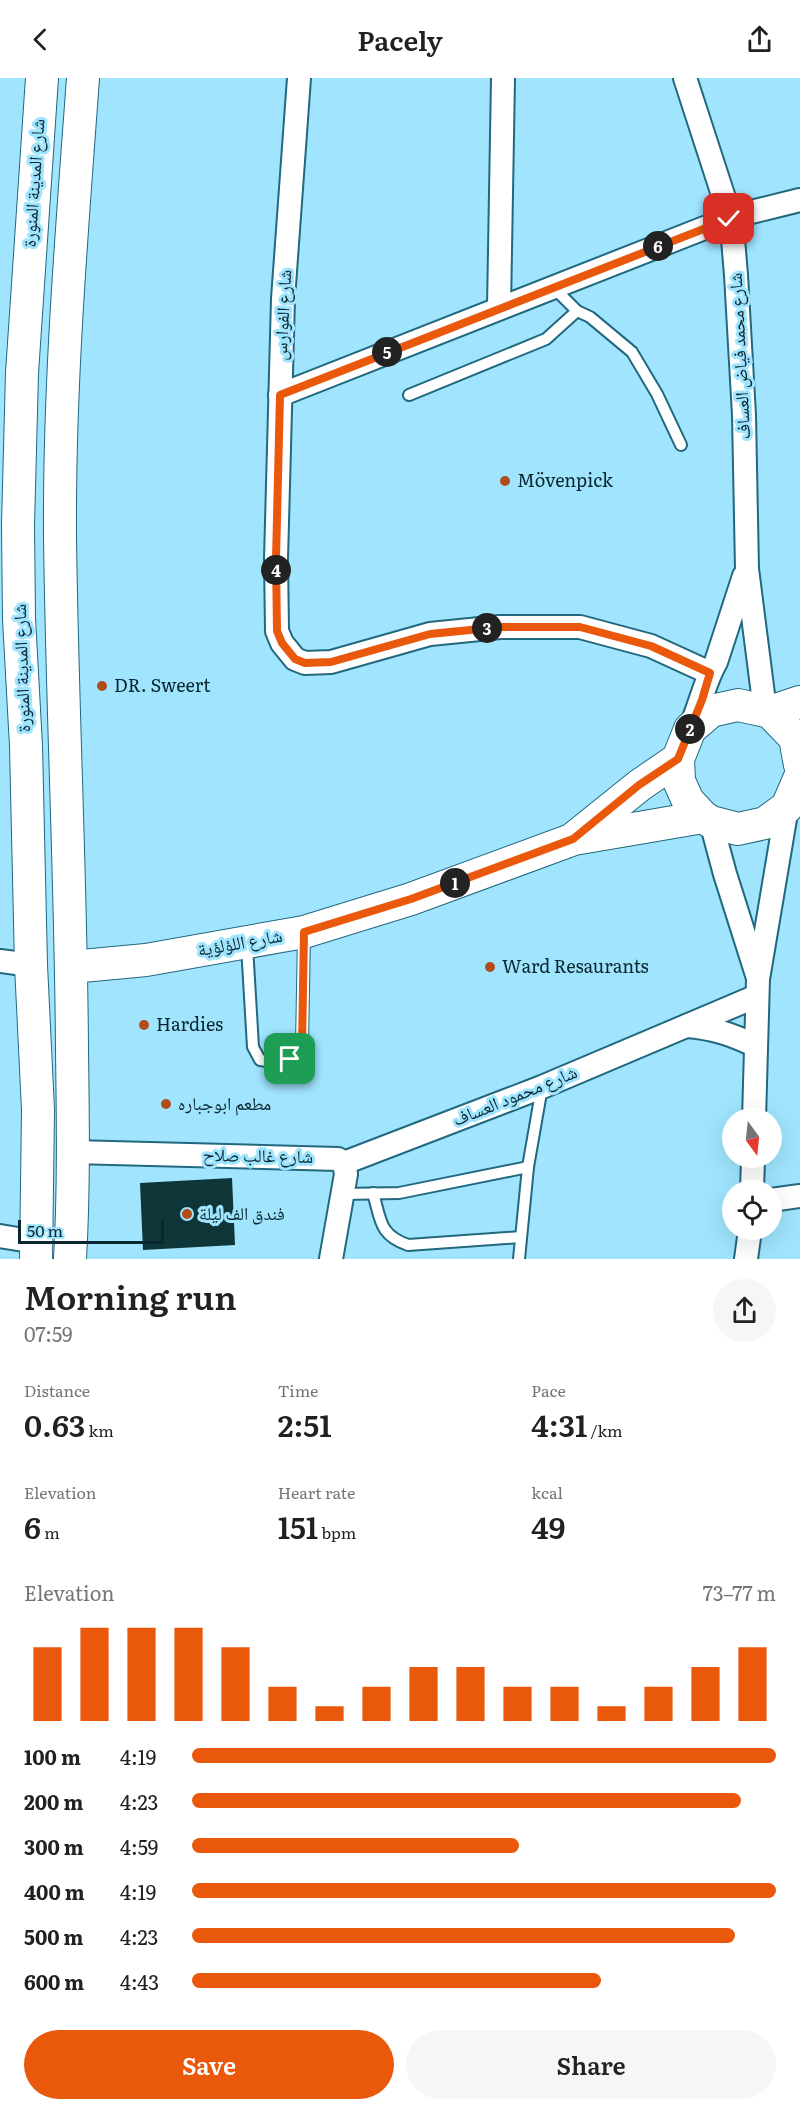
<!DOCTYPE html>
<meta charset="utf-8">
<style>
:root{--surface:#fff;--page:#f6f6f6;--text:#202124;--muted:#757577;--accent:#ea580c}
body{margin:0;font-family:Literata,"Noto Naskh Arabic",serif;background:var(--page);color:var(--text);height:100vh;display:flex;flex-direction:column;font-size:22px;white-space:nowrap}
*{box-sizing:border-box;margin:0}
p{font-size:20px;color:var(--muted)}
.icon{flex:none;width:33px;height:33px;fill:none;stroke:currentColor;stroke-width:2;stroke-linecap:round;stroke-linejoin:round}
.map{position:relative;height:1181px;overflow:hidden}
.side{display:flex;flex-direction:column;background:var(--surface);flex:1}
.side>*{flex:none}
.needle{width:39px;rotate:165deg}
.controls{position:absolute;left:722px;top:1030px;display:grid;gap:12px}
.controls a{display:grid;place-items:center;width:60px;height:60px;border-radius:50%;background:var(--surface);box-shadow:0 6px 24px #0002;font-size:30px}
.scale{position:absolute;left:18px;bottom:15px;width:146px;box-sizing:border-box;padding-left:6px;border:3px solid #0a2630;border-top:0;font-size:16px;line-height:21px;white-space:nowrap;color:#0a2630;-webkit-text-stroke:4px #a0e4fe;paint-order:stroke}
.pin{position:absolute;display:grid;place-items:center;width:51px;height:51px;color:#fff;margin:-26px;border-radius:12px;box-shadow:0 3px 9px #0006}
.km{position:absolute;width:30px;height:30px;margin:-15px;border-radius:50%;background:#222;color:#fff;font-size:16px;line-height:30px;text-align:center}
.round{display:grid;place-items:center;flex:none;width:63px;height:63px;border-radius:32px;background:var(--page)}
.headline{display:flex;align-items:center;justify-content:space-between;height:102px;padding:0 24px}
h1{font-size:33px;font-weight:600;line-height:45px}
.stats{display:grid;grid-template-columns:repeat(3,1fr);gap:9px;height:102px;padding:6px 24px}
.stats div{display:grid;align-content:center}
.stats b{font-size:30px;font-weight:600}
.stats small{font-size:16px;font-weight:400}
.stats p{font-size:16px}
.chart{height:168px;padding:12px 24px}
.chart p{display:flex;justify-content:space-between}
.chart svg{width:100%;height:108px;margin-top:6px;stroke:var(--accent);stroke-width:6}
.cta{display:flex;gap:12px;margin-top:auto;padding:12px 24px}
.cta a{flex:1;height:69px;border-radius:36px;background:var(--accent);color:#fff;font-size:24px;font-weight:600;line-height:69px;text-align:center}
.cta a+a{background:var(--page);color:var(--text)}
ul{padding:0 24px;list-style:none;font-size:20px}
li{display:grid;grid-template-columns:96px 72px 1fr;align-items:center;height:45px}
li i{height:15px;border-radius:8px;background:var(--accent)}
header{display:flex;justify-content:space-between;align-items:center;height:78px;padding:0 24px;background:var(--surface);font-size:27px;font-weight:600}
.map>svg:first-child{display:block}
.building{fill:#0e3538}
.lines{fill:none;stroke-linecap:round;stroke-linejoin:round}
.lane-casing{stroke:#22687f;stroke-width:14}
.street-casing{stroke:#22687f;stroke-width:26}
.secondary-casing{stroke:#22687f;stroke-width:34}
.lane{stroke:#fff;stroke-width:10}
.street{stroke:#fff;stroke-width:22}
.secondary{stroke:#fff;stroke-width:32}
.route-casing{stroke:#fff;stroke-width:12}
.route{stroke:#ea580c;stroke-width:8}
.poi-dot{fill:#b14d1a;stroke:#a0e4fe;stroke-width:2}
.labels{text-anchor:middle;stroke-width:6;stroke-linejoin:round;paint-order:stroke}
.street-label{font-size:18px;fill:#0a2630;stroke:#a0e4fe}
.poi-label{font-size:18px;fill:#0a2630;stroke:#a0e4fe;text-anchor:start}
</style>
<header><svg class="icon" aria-label="back" viewBox="0 0 24 24"><path d="M15 5l-7 7 7 7"/></svg>Pacely<svg class="icon" aria-label="share" viewBox="0 0 24 24"><path d="M12 15V3M7 8l5-5 5 5M5 13v7h14v-7"/></svg></header>
<div class="map">
<svg width="800" height="1181" viewBox="0 0 800 1181">
<rect width="100%" height="100%" fill="#a0e4fe"/>
<!-- building -->
<path class="building" d="M232,1100l3,67 -92,5 -3,-67z"/>
<g class="lines">
<!-- lane casing -->
<g class="lane-casing">
<g id="lane">
<path d="M553,209l24,24 13,6 42,35 25,42 24,51"/>
<path d="M409,317l137,-56 31,-28"/>
<path d="M247,868l6,101 7,13c23,4 28,2 42,-15l2,-110"/>
<path d="M373,1115c8,27 6,42 35,52l113,-8"/>
<path d="M343,1116l56,-1 129,-26"/>
<path d="M519,1181l9,-92 14,-80"/>
</g>
</g>
<!-- street casing -->
<g class="street-casing">
<g id="street">
<path d="M299,0l-16,221 -7,260 1,72 5,12 13,16 10,4 26,-1 99,-28 70,-7h80l71,19 59,27"/>
<path d="M685,0l40,123 8,38 3,36 8,140 3,154 18,141"/>
<path d="M499,230l4,-230"/>
<path d="M280,317l427,-168 44,-15 49,-12"/>
<path d="M691,648c9,-21 14,-45 25,-64l28,-86"/>
<path d="M711,744l14,52 32,101"/>
<path d="M0,883l31,4"/>
<path d="M686,948c27,2 45,8 70,20"/>
<path d="M754,1041l4,-140 29,-172"/>
<path d="M73,1074l265,7 6,4 2,11 -15,85"/>
<path d="M344,1085l198,-76 215,-91"/>
<path d="M752,1113l1,-33"/>
<path d="M771,1122l29,-4"/>
<path d="M0,1158l36,6"/>
<path d="M746,1181l4,-29"/>
</g>
</g>
<!-- secondary casing -->
<g class="secondary-casing">
<g id="secondary">
<path d="M770,634l30,-10"/>
<path d="M800,687l-5,-27 -25,-26 -32,-7 -27,6 -21,18 -12,30 1,22 9,20 15,16 8,5 27,7 27,-6 22,-16 13,-30"/>
<path d="M574,760l66,-53 38,-26"/>
<path d="M71,889l75,-7 158,-28 107,-33 163,-60 129,-22"/>
<path d="M36,1181l2,-149 -7,-145 -5,-219 -7,-127 -1,-94 4,-152 20,-295"/>
<path d="M70,1181c4,-69 3,-139 2,-208 -1,-172 -10,-344 -12,-516 -1,-153 12,-305 23,-457"/>
</g>
</g>
<!-- lane -->
<use href="#lane" class="lane"/>
<!-- street -->
<use href="#street" class="street"/>
<!-- secondary -->
<use href="#secondary" class="secondary"/>
</g>
<g class="lines">
<!-- route casing -->
<g class="route-casing">
<path id="route" d="M290,981l12,-13 2,-114 107,-33 162,-60 66,-54 39,-26 24,-59 8,-27 -59,-27 -71,-19h-80l-70,7 -99,28 -26,1 -10,-4 -13,-16 -5,-12 -1,-72 4,-164 449,-176"/>
</g>
<!-- route -->
<use href="#route" class="route"/>
</g>
<!-- markers -->
<g class="poi-dot">
<circle cx="505" cy="403" r="6"/>
<circle cx="102" cy="608" r="6"/>
<circle cx="490" cy="889" r="6"/>
<circle cx="144" cy="947" r="6"/>
<circle cx="166" cy="1026" r="6"/>
<circle cx="187" cy="1136" r="6"/>
</g>
<g class="labels">
<!-- street labels -->
<g class="street-label">
<text transform="translate(34 105) rotate(-86)" y="6">شارع المدينة المنورة</text>
<text transform="translate(283 237) rotate(-87)" y="6">شارع الفوارس</text>
<text transform="translate(740 278) rotate(-93)" y="6">شارع محمد فياض العساف</text>
<text transform="translate(22 590) rotate(-92)" y="6">شارع المدينة المنورة</text>
<text transform="translate(240 865) rotate(-10)" y="6">شارع اللؤلؤية</text>
<text transform="translate(515 1018) rotate(-22)" y="6">شارع محمود العساف</text>
<text transform="translate(258 1078) rotate(1)" y="6">شارع غالب صلاح</text>
</g>
<!-- poi labels -->
<g class="poi-label">
<text x="517" y="409">Mövenpick</text>
<text x="114" y="614">DR. Sweert</text>
<text x="502" y="895">Ward Resaurants</text>
<text x="156" y="953">Hardies</text>
<text x="178" y="1032">مطعم ابوجباره</text>
<text x="199" y="1142">فندق الف ليلة</text>
</g>
</g>
</svg>
<div class="controls">
<a><svg class="needle" viewBox="-14 -14 28 28"><path d="M0-13l5 13h-10z" fill="#e53935"/><path d="M0 13l5-13h-10z" fill="#757577"/></svg></a>
<a><svg class="icon" aria-label="locate" viewBox="0 0 24 24"><circle cx="12" cy="12" r="6"/><path d="M12 2v4M12 18v4M2 12h4M18 12h4"/></svg></a>
</div>
<div class="scale">50 m</div>
<div class="pin" style="left:290px;top:981px;background:#1e9e55"><svg class="icon" aria-label="arrive" viewBox="0 0 24 24"><path d="M6 21V4h12l-3 4 3 4H6"/></svg></div>
<div class="pin" style="left:729px;top:141px;background:#d93025"><svg class="icon" aria-label="check" viewBox="0 0 24 24"><path d="M5 12l5 5 9-10"/></svg></div>
<b class="km" style="left:455px;top:805px">1</b>
<b class="km" style="left:690px;top:651px">2</b>
<b class="km" style="left:487px;top:550px">3</b>
<b class="km" style="left:276px;top:492px">4</b>
<b class="km" style="left:387px;top:274px">5</b>
<b class="km" style="left:658px;top:168px">6</b>
</div>
<section class="side">
<div class="headline"><div><h1>Morning run</h1><p>07:59</p></div><a class="round"><svg class="icon" aria-label="share" viewBox="0 0 24 24"><path d="M12 15V3M7 8l5-5 5 5M5 13v7h14v-7"/></svg></a></div>
<div class="stats">
<div><p>Distance</p><b>0.63<small> km</small></b></div>
<div><p>Time</p><b>2:51</b></div>
<div><p>Pace</p><b>4:31<small> /km</small></b></div>
</div>
<div class="stats">
<div><p>Elevation</p><b>6<small> m</small></b></div>
<div><p>Heart rate</p><b>151<small> bpm</small></b></div>
<div><p>kcal</p><b>49</b></div>
</div>
<div class="chart"><p><span>Elevation</span>73–77 m</p>
<svg viewBox="0 0 160 44" preserveAspectRatio="none"><path d="M5 44V14M15 44V6M25 44V6M35 44V6M45 44V14M55 44V30M65 44V38M75 44V30M85 44V22M95 44V22M105 44V30M115 44V30M125 44V38M135 44V30M145 44V22M155 44V14"/></svg>
</div>
<ul>
<li><b>100 m</b>4:19<i style="width:100%"></i></li>
<li><b>200 m</b>4:23<i style="width:94%"></i></li>
<li><b>300 m</b>4:59<i style="width:56%"></i></li>
<li><b>400 m</b>4:19<i style="width:100%"></i></li>
<li><b>500 m</b>4:23<i style="width:93%"></i></li>
<li><b>600 m</b>4:43<i style="width:70%"></i></li>
</ul>
<div class="cta"><a>Save</a><a>Share</a></div>
</section>
